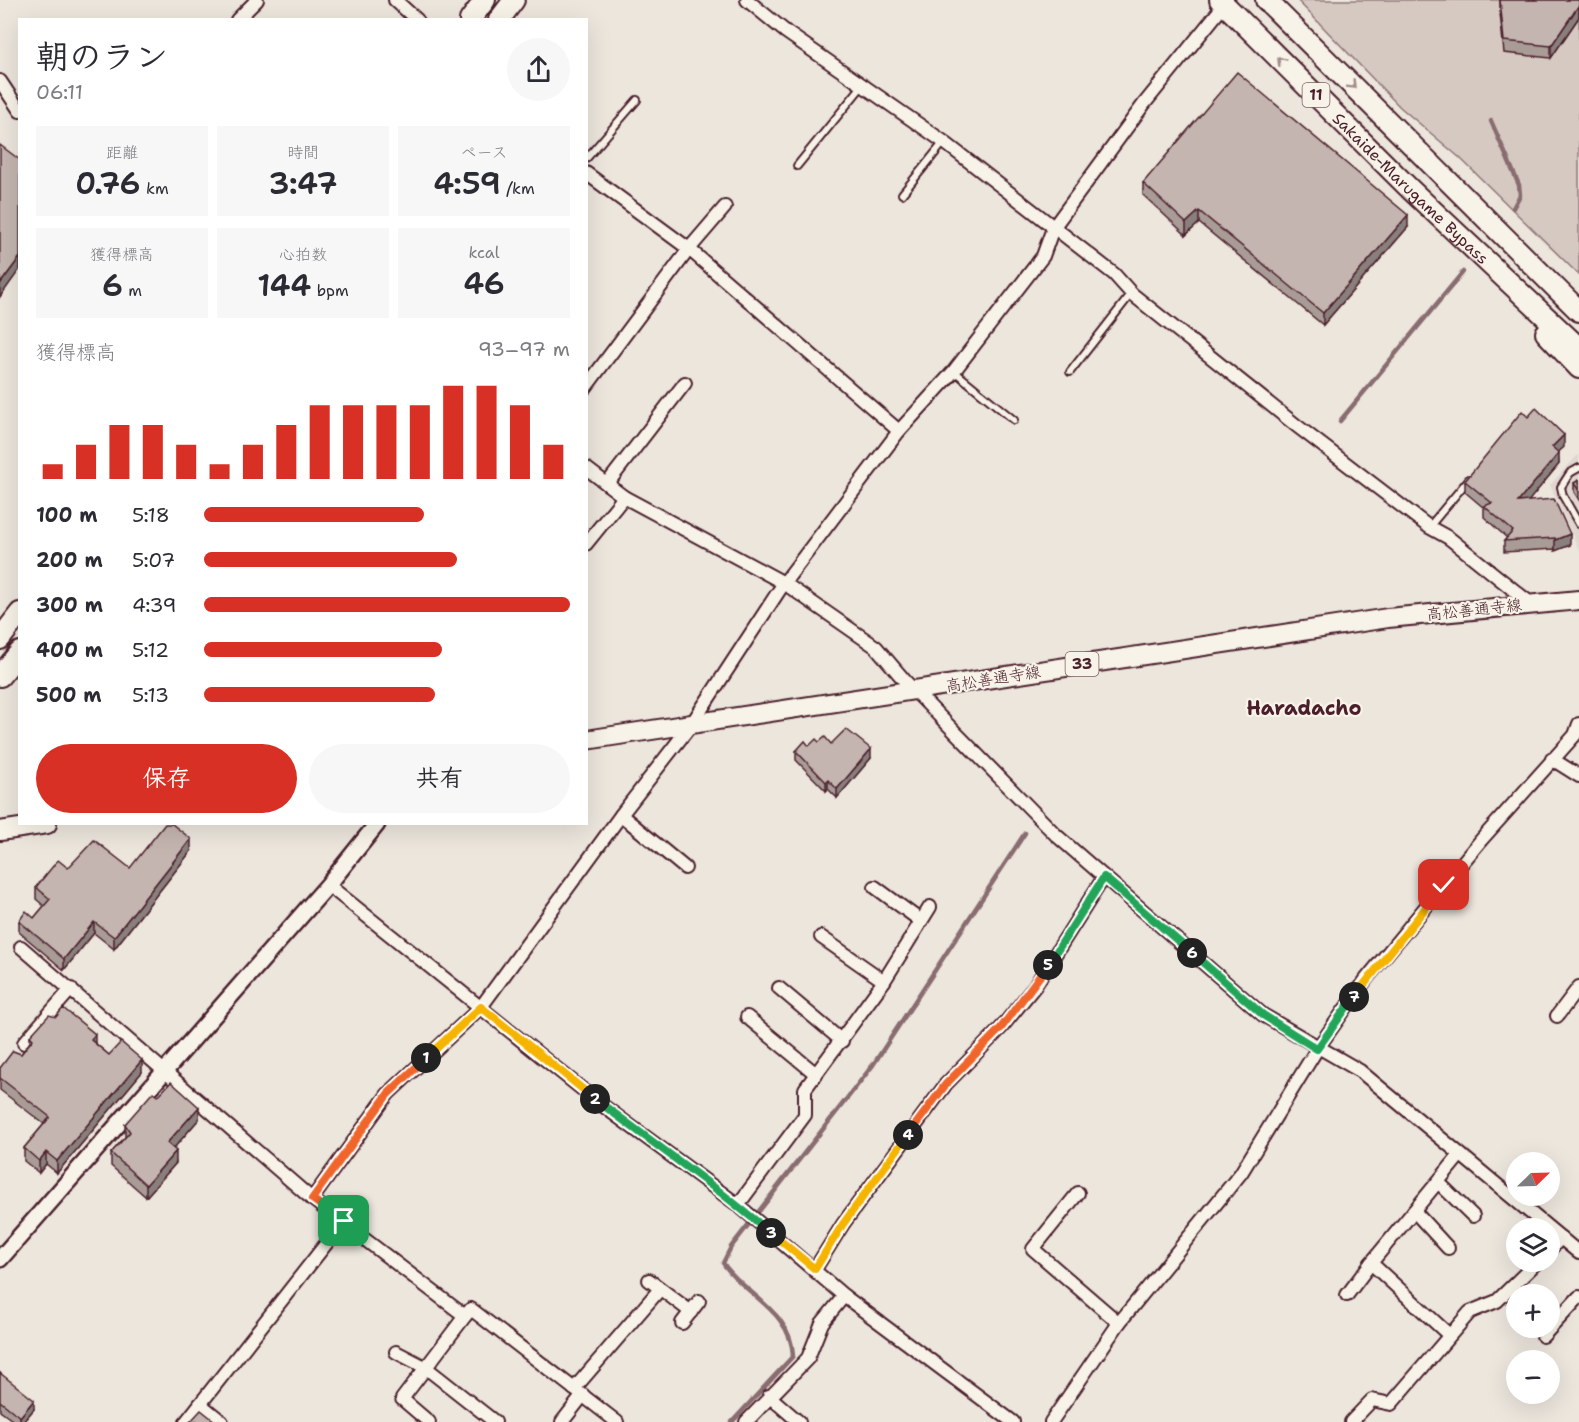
<!DOCTYPE html>
<html lang="ja">
<meta charset="utf-8">
<style>
:root{--surface:#fff;--page:#f7f7f7;--text:#2b2b33;--muted:#7c7c81;--accent:#d93025}
body{margin:0;font-family:"Shantell Sans","Klee One",sans-serif;background:var(--page);color:var(--text);height:100vh;display:flex;flex-direction:column;font-size:22px;white-space:nowrap}
*{box-sizing:border-box;margin:0}
p{font-size:20px;color:var(--muted)}
.icon{flex:none;width:33px;height:33px;fill:none;stroke:currentColor;stroke-width:2;stroke-linecap:round;stroke-linejoin:round}
.map{position:relative;flex:1;overflow:hidden}
.panel{position:absolute;left:18px;top:18px;width:570px;height:807px;display:flex;flex-direction:column;background:var(--surface);border-radius:0px;box-shadow:0 6px 24px #0002}
.panel>*{flex:none}
.needle{width:39px;rotate:67deg}
.controls{position:absolute;left:1506px;top:1152px;display:grid;gap:12px}
.controls a{display:grid;place-items:center;width:54px;height:54px;border-radius:50%;background:var(--surface);box-shadow:0 6px 24px #0002;font-size:30px}
.pin{position:absolute;display:grid;place-items:center;width:51px;height:51px;color:#fff;margin:-26px;border-radius:12px;box-shadow:0 3px 9px #0006}
.km{position:absolute;width:30px;height:30px;margin:-15px;border-radius:50%;background:#222;color:#fff;font-size:16px;line-height:30px;text-align:center}
.round{display:grid;place-items:center;flex:none;width:63px;height:63px;border-radius:32px;background:var(--page)}
.head{display:flex;align-items:center;justify-content:space-between;height:102px;padding:0 18px}
h1{font-size:33px;font-weight:600;line-height:45px}
.metrics{display:grid;grid-template-columns:repeat(3,1fr);gap:9px;height:102px;padding:6px 18px}
.metrics div{display:grid;align-content:center;border-radius:0px;background:var(--page);text-align:center}
.metrics b{font-size:30px;font-weight:600}
.metrics small{font-size:16px;font-weight:400}
.metrics p{font-size:16px}
.chart{height:168px;padding:12px 18px}
.chart p{display:flex;justify-content:space-between}
.chart svg{width:100%;height:108px;margin-top:6px;stroke:var(--accent);stroke-width:6}
.cta{display:flex;gap:12px;margin-top:auto;padding:12px 18px}
.cta a{flex:1;height:69px;border-radius:36px;background:var(--accent);color:#fff;font-size:24px;font-weight:600;line-height:69px;text-align:center}
.cta a+a{background:var(--page);color:var(--text)}
ul{padding:0 18px;list-style:none;font-size:20px}
li{display:grid;grid-template-columns:96px 72px 1fr;align-items:center;height:45px}
li i{height:15px;border-radius:8px;background:var(--accent)}
.map>svg:first-child{display:block}
.built{fill:#e0d7d0}
.green{fill:#d5c9c2;stroke:#907476;stroke-width:1.5}
.lines{fill:none;stroke-linecap:round;stroke-linejoin:round}
.stream{stroke:#896c6f;stroke-width:4.5}
.service-casing{stroke:#4a1f2b;stroke-width:10}
.minor-casing{stroke:#4a1f2b;stroke-width:16}
.tertiary-casing{stroke:#4a1f2b;stroke-width:20}
.primary-casing{stroke:#4a1f2b;stroke-width:22}
.trunk-casing{stroke:#4a1f2b;stroke-width:24}
.service{stroke:#f7f3e8;stroke-width:6}
.minor{stroke:#f7f3e8;stroke-width:12}
.tertiary{stroke:#f7f3e8;stroke-width:15}
.primary{stroke:#f7f3e8;stroke-width:18}
.trunk{stroke:#f7f3e8;stroke-width:20}
.wall{fill:#a99c97;stroke:#4a1f2b;stroke-width:1.5}
.shaded-wall{fill:#897f7b;stroke:#4a1f2b;stroke-width:1.5}
.building{fill:#c4b5b0;stroke:#4a1f2b;stroke-width:1.5}
.oneway{stroke:#a0898a}
.split-1-casing{stroke:#fff;stroke-width:12}
.split-2-casing{stroke:#fff;stroke-width:12}
.split-3-casing{stroke:#fff;stroke-width:12}
.split-4-casing{stroke:#fff;stroke-width:12}
.split-5-casing{stroke:#fff;stroke-width:12}
.split-6-casing{stroke:#fff;stroke-width:12}
.split-7-casing{stroke:#fff;stroke-width:12}
.split-8-casing{stroke:#fff;stroke-width:12}
.split-1{stroke:#f0652b;stroke-width:8}
.split-2{stroke:#f5b400;stroke-width:8}
.split-3{stroke:#22a559;stroke-width:8}
.split-4{stroke:#f5b400;stroke-width:8}
.split-5{stroke:#f0652b;stroke-width:8}
.split-6{stroke:#22a559;stroke-width:8}
.split-7{stroke:#22a559;stroke-width:8}
.split-8{stroke:#f5b400;stroke-width:8}
.labels{text-anchor:middle;stroke-width:4.5;stroke-linejoin:round;paint-order:stroke}
.shield{fill:#f7f3e8;stroke:#7e5f64;stroke-width:1.5}
.shield-label{font-size:15px;font-weight:bold;fill:#4a1f2b}
.street-label{font-size:16px;fill:#4a1f2b;stroke:#f7f3e8}
.quarter-label{font-size:20px;font-weight:bold;fill:#4a1f2b;stroke:#f7f3e8}
</style>
<div class="map">
<svg width="1579" height="1422" viewBox="0 0 1579 1422">
<rect width="100%" height="100%" fill="#ece6dd"/>
<filter id="ink" filterUnits="userSpaceOnUse"><feTurbulence type="fractalNoise" baseFrequency=".0167" numOctaves="2"/><feDisplacementMap in="SourceGraphic" scale="12" xChannelSelector="R" yChannelSelector="G"/><feConvolveMatrix kernelMatrix="1 2 1 2 8 2 1 2 1" color-interpolation-filters="sRGB"/></filter>
<g filter="url(#ink)">
<!-- built -->
<path class="built" d="M1579,454v96l-29,-65z"/>
<!-- green -->
<path class="green" d="M1297,0h282v275l-119,-117 -60,-51z"/>
<g class="lines">
<!-- stream -->
<g class="stream">
<path d="M1491,121l28,64 1,10 -7,13"/>
<path d="M1340,421l123,-149"/>
<path d="M732,1422l61,-66c-1,-45 -49,-61 -70,-93l8,-16 142,-182 152,-232"/>
</g>
<!-- service casing -->
<g class="service-casing">
<g id="service">
<path d="M586,159l51,-59"/>
<path d="M797,166l65,-80"/>
<path d="M902,194l42,-52"/>
<path d="M954,371l60,49"/>
<path d="M1070,372l61,-78"/>
<path d="M1579,468l-9,5 -9,14 2,9 16,28"/>
<path d="M1429,527l40,-48"/>
</g>
</g>
<!-- minor casing -->
<g class="minor-casing">
<g id="minor">
<path d="M395,0l22,20"/>
<path d="M747,0l39,32 158,110 170,132 18,20 165,132 132,101 20,11 81,65"/>
<path d="M237,20l20,-20"/>
<path d="M0,81l20,30"/>
<path d="M586,173l103,76 210,182"/>
<path d="M586,387l103,-138 36,-42"/>
<path d="M586,468l38,29 160,86 92,64 29,34 151,154 207,180 97,56 219,182"/>
<path d="M607,484l78,-101"/>
<path d="M586,544l38,-47"/>
<path d="M1552,759l27,17"/>
<path d="M621,815l64,53"/>
<path d="M328,885l274,220 136,100 106,91 169,126"/>
<path d="M875,887l46,34"/>
<path d="M821,937l63,44"/>
<path d="M21,947l291,252 153,117 6,-7 146,113"/>
<path d="M779,988l63,53"/>
<path d="M1557,1016l22,-29"/>
<path d="M747,1017l69,57"/>
<path d="M24,1043l47,-54"/>
<path d="M1438,1182l35,34"/>
<path d="M1078,1193l-45,56 86,74"/>
<path d="M312,1199l76,-105 93,-87 140,-192 70,-90 93,-142 115,-152 55,-60 89,-115 10,-28 91,-124 80,-99"/>
<path d="M738,1205l67,-90v-26l79,-108 46,-74"/>
<path d="M1414,1211l34,37"/>
<path d="M1550,1249l11,-11"/>
<path d="M815,1269l28,-45 103,-140 55,-56 34,-42 69,-109"/>
<path d="M649,1280l42,32"/>
<path d="M1347,1295l24,-32"/>
<path d="M682,1323l17,-22"/>
<path d="M1448,1334l-77,-71 89,-108"/>
<path d="M1543,1336l36,-39"/>
<path d="M396,1352l29,15 70,55"/>
<path d="M574,1389l86,-100"/>
<path d="M769,1396l30,26"/>
<path d="M200,1404l22,18"/>
<path d="M186,1422l158,-201"/>
<path d="M429,1422l-27,-23 63,-83"/>
<path d="M562,1422l21,-27"/>
<path d="M746,1422l62,-64 14,-35 22,-27"/>
<path d="M1051,1422l68,-99 122,-150 76,-124 50,-71 115,-139 93,-104 4,-11"/>
<path d="M1351,1422l21,-22 19,4 79,-92 27,-11 40,-39"/>
</g>
</g>
<!-- tertiary casing -->
<g class="tertiary-casing">
<path id="tertiary" d="M0,1259l328,-374 49,-61"/>
</g>
<!-- primary casing -->
<g class="primary-casing">
<g id="primary">
<path d="M586,740l802,-122 191,-18"/>
<path d="M0,831l47,-7"/>
</g>
</g>
<!-- trunk casing -->
<g class="trunk-casing">
<g id="trunk">
<path id="s1" d="M1220,0l192,191 167,157"/>
<path d="M1266,0l313,311"/>
<path d="M470,20l15,-20"/>
<path d="M499,20l15,-20"/>
<path d="M1546,333l33,35"/>
<path d="M0,639l20,-26"/>
<path d="M0,676l20,-24"/>
</g>
</g>
<!-- service -->
<use href="#service" class="service"/>
<!-- minor -->
<use href="#minor" class="minor"/>
<!-- tertiary -->
<use href="#tertiary" class="tertiary"/>
<!-- primary -->
<use href="#primary" class="primary"/>
<!-- trunk -->
<use href="#trunk" class="trunk"/>
</g>
<!-- wall -->
<g class="wall">
<path d="M1500,0h79v17l-28,41 -47,-5 -4,-40z"/>
<path d="M1143,183l265,44 -85,98 -124,-102 -13,12 -43,-40z"/>
<path d="M1564,447l-6,5 1,12 -31,37 42,44 -15,6v-2l-51,3v-11l3,-3 -23,-21v-9l-19,-16v-11z"/>
<path d="M1579,480v20l-5,-8v-9z"/>
<path d="M819,742l12,2 40,14 -34,40 -9,-9 -2,2 -30,-31v-9z"/>
<path d="M191,851l-77,98 -20,-16 -30,37 -45,-38v-11l15,-3 10,-12 -8,-7v-12l32,-19h62z"/>
<path d="M30,1036l65,7 14,12 33,17 -85,101 -11,-9 -7,9 -15,-12v-13l20,-24 -44,-34v-22l21,-14 9,-12z"/>
<path d="M158,1096l41,23 -26,30 3,14 -30,34 -35,-31v-13l14,-16v-13z"/>
<path d="M0,1373l34,36 -11,13h-8l-15,-11z"/>
</g>
<!-- shaded-wall -->
<g class="shaded-wall">
<path d="M1579,5v12l-28,41v-12z"/>
<path d="M1199,211v12l-13,12v-12z"/>
<path d="M1408,215v12l-85,98v-12z"/>
<path d="M20,257v12l-20,28v-13z"/>
<path d="M1564,435v12l-12,11v-11z"/>
<path d="M1559,453v11l-41,50v-12z"/>
<path d="M1570,534v11l-15,6v-11z"/>
<path d="M871,749v9l-34,40v-9z"/>
<path d="M828,780v9l-2,2v-9z"/>
<path d="M191,839v12l-77,98v-12z"/>
<path d="M94,922v11l-30,37v-11z"/>
<path d="M95,1034v12l-4,-6z"/>
<path d="M142,1060v12l-85,101v-12z"/>
<path d="M199,1107v12l-32,37v-13z"/>
<path d="M176,1151v12l-30,34v-12z"/>
<path d="M46,1152v12l-7,9v-12z"/>
<path d="M34,1400v9l-11,13h-3v-5z"/>
</g>
<!-- building -->
<g class="building">
<path d="M1500,0h79v5l-28,41 -47,-5z"/>
<path d="M1237,72l171,143 -85,98 -124,-102 -13,12 -43,-40z"/>
<path d="M0,145l20,15v97l-20,27z"/>
<path d="M1536,408l28,27 -12,12 7,6 -41,49 36,-3 16,35 -15,6v-2l-51,3 9,-10 -29,-25 8,-3 -27,-22 57,-70 6,6z"/>
<path d="M1579,480v11l-5,-8z"/>
<path d="M846,729l25,20 -34,40 -9,-9 -2,2 -30,-31 9,-10 4,5 7,-7 3,3 6,-5 6,7z"/>
<path d="M165,824h7l19,15 -77,98 -20,-15 -30,37 -45,-38 7,-10 8,7 16,-19 -14,-12 22,-27 10,8 26,-28 36,28z"/>
<path d="M63,1008l32,26 -4,6 18,15 12,-13 21,18 -85,101 -11,-9 -7,9 -15,-13 26,-31 -50,-39v-10l13,-17 8,3 12,-15 -3,-3 19,-21 7,2z"/>
<path d="M171,1082l28,25 -32,36 9,8 -30,34 -35,-32 19,-21 -5,-8 28,-32 5,4z"/>
<path d="M0,1373l34,27 -14,17 -20,-16z"/>
<path d="M201,1410l15,12h-26z"/>
</g>
<!-- one-way arrows -->
<defs><path id="oneway-chevron" d="M-2-3.5L2.5 0L-2 3.5" fill="none" stroke-width="1.6" stroke-linecap="round" stroke-linejoin="round" transform="scale(1.5)"/></defs>
<g class="oneway">
<use href="#oneway-chevron" transform="translate(1281 61) rotate(-135)"/>
<use href="#oneway-chevron" transform="translate(1352 85) rotate(45)"/>
</g>
</g>
<g class="lines" filter="url(#ink)">
<!-- split-1 casing -->
<g class="split-1-casing">
<path id="split-1" d="M344,1221l-32,-22 76,-105 38,-36"/>
</g>
<!-- split-2 casing -->
<g class="split-2-casing">
<path id="split-2" d="M426,1058l55,-51 114,92"/>
</g>
<!-- split-3 casing -->
<g class="split-3-casing">
<path id="split-3" d="M595,1099l125,93 51,41"/>
</g>
<!-- split-4 casing -->
<g class="split-4-casing">
<path id="split-4" d="M771,1233l44,36 28,-45 65,-89"/>
</g>
<!-- split-5 casing -->
<g class="split-5-casing">
<path id="split-5" d="M908,1135l38,-51 55,-56 47,-63"/>
</g>
<!-- split-6 casing -->
<g class="split-6-casing">
<path id="split-6" d="M1048,965l56,-88 88,76"/>
</g>
<!-- split-7 casing -->
<g class="split-7-casing">
<path id="split-7" d="M1192,953l71,62 54,34 37,-52"/>
</g>
<!-- split-8 casing -->
<g class="split-8-casing">
<path id="split-8" d="M1354,997l90,-112"/>
</g>
<!-- split-1 -->
<use href="#split-1" class="split-1"/>
<!-- split-2 -->
<use href="#split-2" class="split-2"/>
<!-- split-3 -->
<use href="#split-3" class="split-3"/>
<!-- split-4 -->
<use href="#split-4" class="split-4"/>
<!-- split-5 -->
<use href="#split-5" class="split-5"/>
<!-- split-6 -->
<use href="#split-6" class="split-6"/>
<!-- split-7 -->
<use href="#split-7" class="split-7"/>
<!-- split-8 -->
<use href="#split-8" class="split-8"/>
</g>
<g class="labels">
<!-- shield labels -->
<g class="shield">
<rect x="1302.5" y="83" width="27" height="24" rx="4.5"/>
<rect x="1065.5" y="652" width="33" height="24" rx="4.5"/>
</g>
<g class="shield-label">
<text x="1316" y="100">11</text>
<text x="1082" y="669">33</text>
</g>
<!-- street labels -->
<g class="street-label">
<text dy="6" stroke="none"><textPath href="#s1" startOffset="268">Sakaide-Marugame Bypass</textPath></text>
<text transform="translate(1474 609) rotate(-6)" y="6">高松善通寺線</text>
<text transform="translate(993 678) rotate(-9)" y="6">高松善通寺線</text>
</g>
<!-- quarter labels -->
<g class="quarter-label">
<text x="1304" y="715">Haradacho</text>
</g>
</g>
</svg>
<div class="controls">
<a><svg class="needle" viewBox="-14 -14 28 28"><path d="M0-13l5 13h-10z" fill="#e53935"/><path d="M0 13l5-13h-10z" fill="#7c7c81"/></svg></a>
<a><svg class="icon" aria-label="layers" viewBox="0 0 24 24"><path d="M12 4l9 5-9 5-9-5zM3 14l9 5 9-5"/></svg></a>
<a>+</a>
<a>−</a>
</div>
<div class="pin" style="left:344px;top:1221px;background:#1e9e55"><svg class="icon" aria-label="arrive" viewBox="0 0 24 24"><path d="M6 21V4h12l-3 4 3 4H6"/></svg></div>
<div class="pin" style="left:1444px;top:885px;background:#d93025"><svg class="icon" aria-label="check" viewBox="0 0 24 24"><path d="M5 12l5 5 9-10"/></svg></div>
<b class="km" style="left:426px;top:1058px">1</b>
<b class="km" style="left:595px;top:1099px">2</b>
<b class="km" style="left:771px;top:1233px">3</b>
<b class="km" style="left:908px;top:1135px">4</b>
<b class="km" style="left:1048px;top:965px">5</b>
<b class="km" style="left:1192px;top:953px">6</b>
<b class="km" style="left:1354px;top:997px">7</b>
<section class="panel">
<div class="head"><div><h1>朝のラン</h1><p>06:11</p></div><a class="round"><svg class="icon" aria-label="share" viewBox="0 0 24 24"><path d="M12 15V3M7 8l5-5 5 5M5 13v7h14v-7"/></svg></a></div>
<div class="metrics">
<div><p>距離</p><b>0.76<small> km</small></b></div>
<div><p>時間</p><b>3:47</b></div>
<div><p>ペース</p><b>4:59<small> /km</small></b></div>
</div>
<div class="metrics">
<div><p>獲得標高</p><b>6<small> m</small></b></div>
<div><p>心拍数</p><b>144<small> bpm</small></b></div>
<div><p>kcal</p><b>46</b></div>
</div>
<div class="chart"><p><span>獲得標高</span>93–97 m</p>
<svg viewBox="0 0 160 44" preserveAspectRatio="none"><path d="M5 44V38M15 44V30M25 44V22M35 44V22M45 44V30M55 44V38M65 44V30M75 44V22M85 44V14M95 44V14M105 44V14M115 44V14M125 44V6M135 44V6M145 44V14M155 44V30"/></svg>
</div>
<ul>
<li><b>100 m</b>5:18<i style="width:60%"></i></li>
<li><b>200 m</b>5:07<i style="width:69%"></i></li>
<li><b>300 m</b>4:39<i style="width:100%"></i></li>
<li><b>400 m</b>5:12<i style="width:65%"></i></li>
<li><b>500 m</b>5:13<i style="width:63%"></i></li>
</ul>
<div class="cta"><a>保存</a><a>共有</a></div>
</section>
</div>
